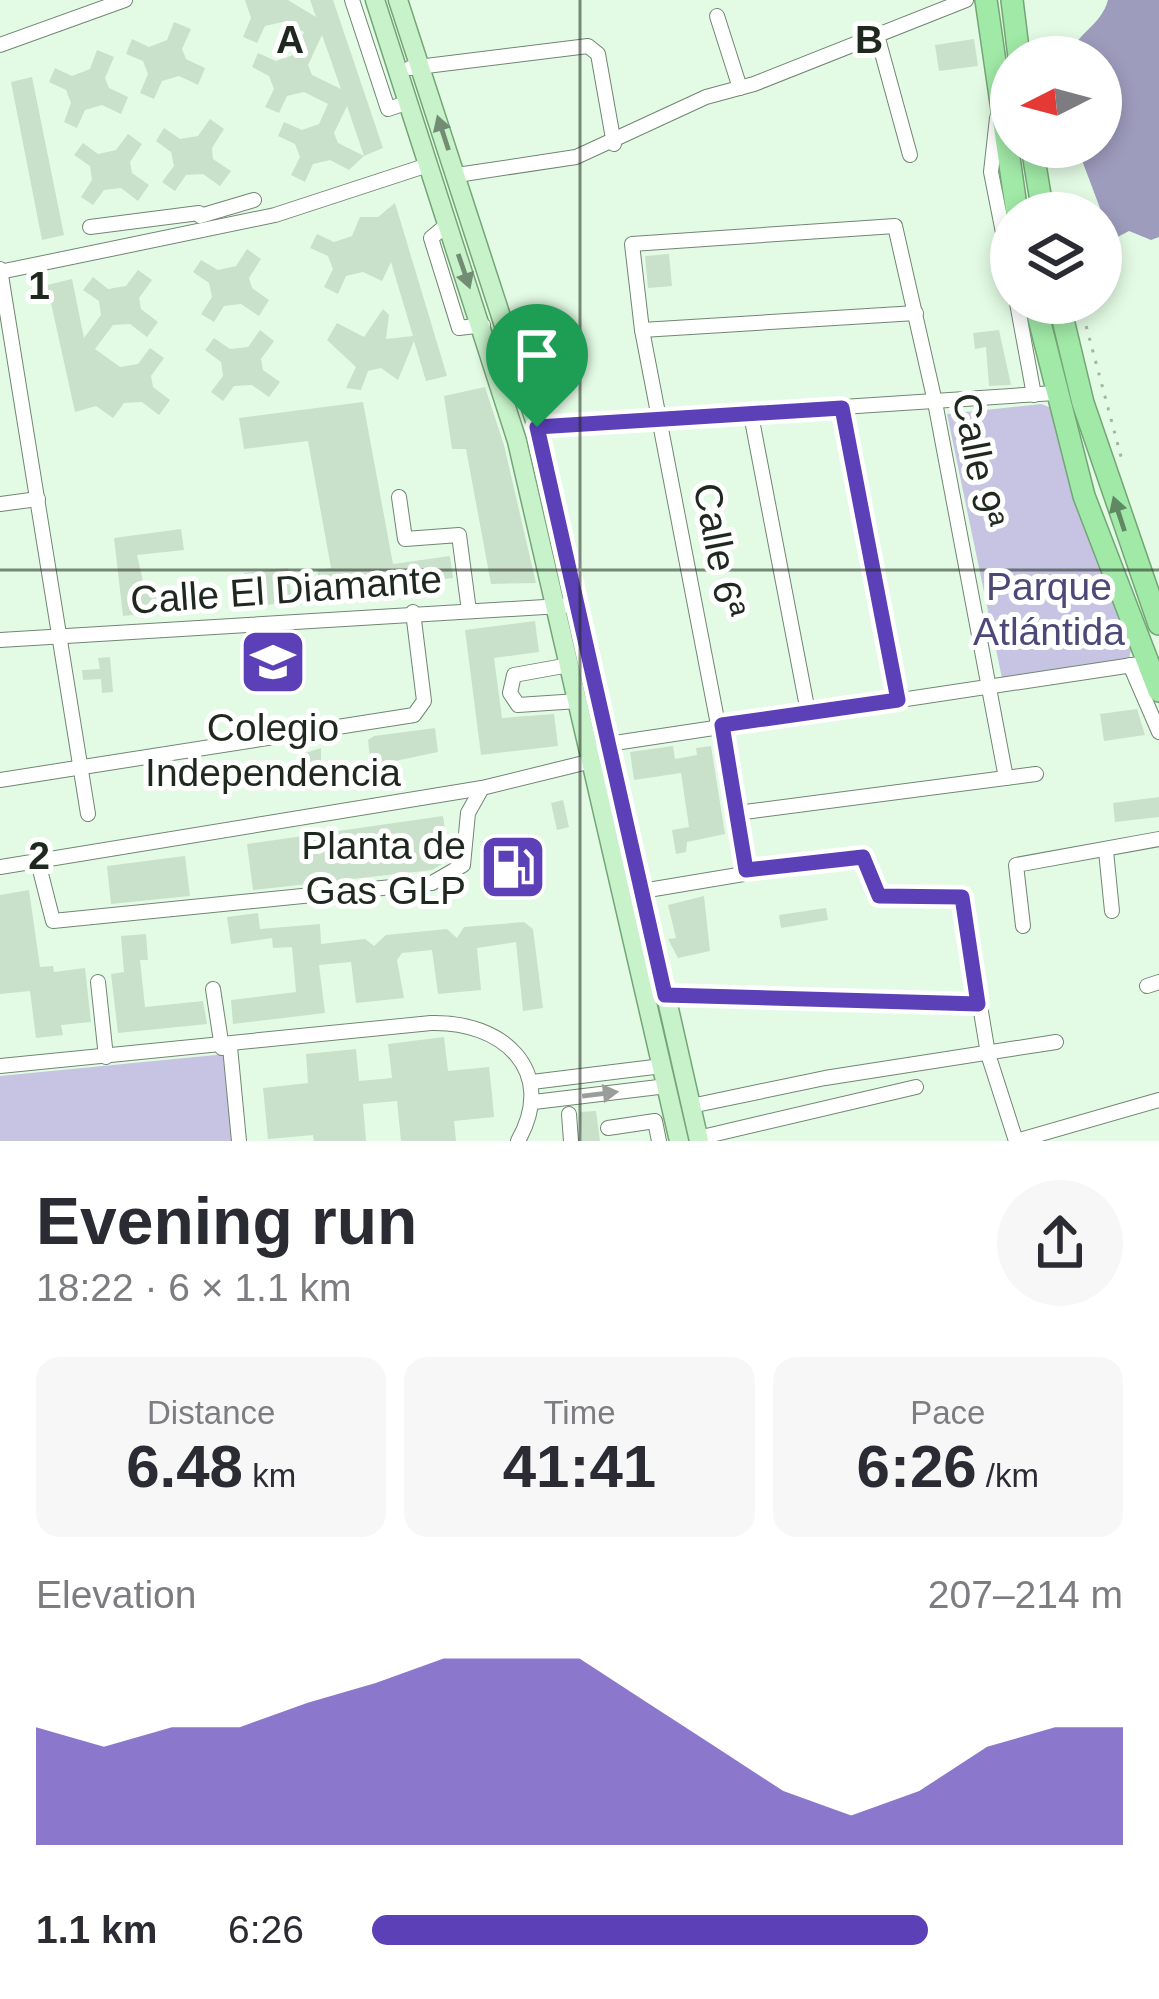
<!DOCTYPE html>
<meta charset="utf-8">
<style>
:root{--surface:#fff;--page:#f7f7f7;--text:#2b2b33;--muted:#7c7c81;--accent:#5b40b8}
body{margin:0;font-family:Arial,sans-serif;background:var(--page);color:var(--text);height:100vh;display:flex;flex-direction:column;font-size:45px;white-space:nowrap}
*{box-sizing:border-box;margin:0}
p{font-size:39px;color:var(--muted)}
.icon{flex:none;width:66px;height:66px;fill:none;stroke:currentColor;stroke-width:2;stroke-linecap:round;stroke-linejoin:round}
.map{position:relative;height:1141px;overflow:hidden}
.details{display:flex;flex-direction:column;background:var(--surface);flex:1}
.details>*{flex:none}
.needle{width:78px;rotate:264deg}
.controls{position:absolute;left:990px;top:36px;display:grid;gap:24px}
.controls a{display:grid;place-items:center;width:132px;height:132px;border-radius:50%;background:var(--surface);box-shadow:0 6px 18px #0003;font-size:60px}
.pin{position:absolute;display:grid;place-items:center;width:102px;height:102px;color:#fff;margin:-123px -51px;border-radius:50% 50% 50% 0;rotate:-45deg;box-shadow:0 0 12px #0007}
.pin .icon{rotate:45deg}
.round{display:grid;place-items:center;flex:none;width:126px;height:126px;border-radius:63px;background:var(--page)}
.summary{display:flex;align-items:center;justify-content:space-between;height:204px;padding:0 36px}
h1{font-size:66px;font-weight:700;line-height:90px}
.stats{display:grid;grid-template-columns:repeat(3,1fr);gap:18px;height:204px;padding:12px 36px}
.stats div{display:grid;align-content:center;border-radius:24px;background:var(--page);text-align:center}
.stats b{font-size:60px;font-weight:700}
.stats small{font-size:33px;font-weight:400}
.stats p{font-size:33px}
.chart{height:336px;padding:24px 36px}
.chart p{display:flex;justify-content:space-between}
.chart svg{width:100%;height:216px;margin-top:12px;fill:var(--accent);opacity:.7}
ul{padding:0 36px;list-style:none;font-size:39px}
li{display:grid;grid-template-columns:192px 144px 1fr;align-items:center;height:90px}
li i{height:30px;border-radius:15px;background:var(--accent)}
.map>svg:first-child{display:block}
.green{fill:#c6c4e2}
.water{fill:#9e9cbd}
.building{fill:#c9e1ca;fill-rule:evenodd}
.lines{fill:none;stroke-linecap:round;stroke-linejoin:round}
.minor-casing{stroke:#718672;stroke-width:16}
.major-casing{stroke:#74a577;stroke-width:21}
.highway-casing{stroke:#74a577;stroke-width:24}
.path{stroke:#a3b6a3;stroke-width:3;stroke-dasharray:3 9;stroke-linecap:butt}
.minor{stroke:#fff;stroke-width:14}
.major{stroke:#c7f2ca;stroke-width:18}
.highway{stroke:#a1e9a7;stroke-width:21}
.oneway{fill:#738d74}
.oneway2{fill:#608863}
.oneway3{fill:#9a9e9a}
.route-casing{stroke:#fff;stroke-width:24}
.route{stroke:#5b40b8;stroke-width:15}
.grid{fill:none;stroke:#1f281f;stroke-width:3;stroke-opacity:0.55}
.labels{text-anchor:middle;stroke-width:10;stroke-linejoin:round;paint-order:stroke}
.street-label{font-size:39px;fill:#1f281f;stroke:#fff}
.park-label{font-size:39px;fill:#4e4879;stroke:#fff}
.poi-label{font-size:39px;fill:#1f281f;stroke:#fff}
.grid-label{font-size:39px;text-anchor:middle;font-weight:bold;fill:#1f281f;stroke:#fff;stroke-width:10;stroke-linejoin:round;paint-order:stroke}
</style>
<div class="map">
<svg width="1159" height="1141" viewBox="0 0 1159 1141">
<rect width="100%" height="100%" fill="#e3fbe4"/>
<!-- green -->
<g class="green">
<path d="M1041,404l11,4 34,117 45,125 -2,9 -127,19 -55,-264z"/>
<path d="M226,1054l11,87h-237v-65z"/>
</g>
<!-- water -->
<path class="water" d="M1108,0h51v237l-8,3 -22,-9 -17,9 -35,-93h24v-90h-32c7,-24 32,-31 39,-57z"/>
<!-- building -->
<g class="building">
<path d="M245,0h43l28,17 -6,-17h23l50,148 -19,8 -17,-50 -13,27 4,10 26,13 -15,14 -19,-10 -17,4 -8,18 -14,-7 9,-18 -5,-13 -17,-8 6,-14 18,8 17,-6 9,-20 -24,-12 -17,4 -8,17 -14,-6 9,-18 -5,-13 -17,-9 6,-14 18,8 17,-6 11,-23 -22,-10 -17,4 -8,17 -14,-6 8,-19zM322,35l19,54 -29,-14 -4,-10z"/>
<path d="M174,22l17,7 -9,20 4,10 19,9 -7,17 -19,-9 -17,5 -8,18 -14,-6 8,-19 -5,-13 -17,-7 6,-15 17,8 18,-7z"/>
<path d="M974,39l4,27 -39,5 -4,-26z"/>
<path d="M97,50l17,7 -9,21 4,10 19,9 -7,17 -19,-9 -17,5 -8,18 -13,-6 7,-19 -5,-13 -17,-8 6,-14 17,8 18,-7z"/>
<path d="M32,77l32,158 -22,5 -31,-158z"/>
<path d="M210,119l14,10 -12,19 1,11 18,12 -11,15 -17,-12 -17,1 -11,16 -13,-9 12,-16 -3,-14 -15,-11 8,-13 16,11 18,-3z"/>
<path d="M128,134l14,10 -12,18 2,11 17,12 -11,16 -17,-13 -17,2 -11,15 -12,-8 11,-17 -2,-14 -16,-11 9,-12 15,11 18,-4z"/>
<path d="M395,203l52,173 -21,5 -12,-40 -16,39 -17,-12 -13,3 -7,19 -15,-2 10,-21 -29,-27 10,-17 27,14 19,-28 6,6 -3,24 27,-3 -22,-74 -9,19 -19,-9 -17,4 -8,18 -14,-7 9,-18 -5,-13 -18,-8 7,-14 17,8 18,-6 8,-19h18z"/>
<path d="M247,249l14,10 -12,19 3,10 17,12 -10,16 -18,-12 -17,2 -10,16 -13,-8 11,-17 -3,-14 -16,-11 8,-12 17,10 18,-4z"/>
<path d="M669,254l3,32 -24,2 -3,-32z"/>
<path d="M138,270l14,10 -13,18 2,11 17,13 -11,15 -17,-13 -17,1 -18,24 25,18 18,-3 12,-16 14,10 -13,18 2,11 17,13 -11,15 -17,-13 -18,1 -11,15 -17,-12 -21,6 -28,-127 25,-6 12,59 17,-23 -2,-14 -16,-11 10,-13 15,12 18,-3z"/>
<path d="M260,330l14,11 -13,18 2,11 17,12 -11,15 -17,-12 -18,1 -11,15 -12,-9 12,-16 -2,-14 -16,-12 9,-12 16,11 18,-2z"/>
<path d="M999,330l12,55 -22,1 -3,-39 -11,2 -2,-16z"/>
<path d="M485,387l19,58 32,138 -45,1 -25,-135h-14l-8,-53z"/>
<path d="M363,402l30,162 57,-8 3,22 -132,15 -4,-23 14,-2 -23,-127 -64,8 -5,-31z"/>
<path d="M181,529l3,21 -47,5 8,35 32,-3 3,22 -57,7 -9,-78z"/>
<path d="M288,568l4,34 -43,5 -5,-34z"/>
<path d="M535,621l4,31 -45,6 8,60 52,-4 4,32 -77,9 -16,-125z"/>
<path d="M110,657l3,35 -11,1 -1,-14 -18,1 -1,-10 18,-1 -2,-11z"/>
<path d="M1137,709l8,26 -41,6 -4,-27z"/>
<path d="M435,728l3,24 -67,14 -3,-26 6,-4z"/>
<path d="M673,746l2,13 22,-4 -1,-7 15,-2 14,88 -38,8 -1,10 -10,2 -4,-24 17,-3 -8,-54 -47,7 -4,-28z"/>
<path d="M321,748v30l-19,3 -3,-26z"/>
<path d="M1159,797v20l-44,5 -2,-19z"/>
<path d="M563,800l6,27 -12,3 -6,-27z"/>
<path d="M443,816l6,44 -17,10 -179,20 -6,-46z"/>
<path d="M185,856l5,40 -79,8 -4,-38z"/>
<path d="M29,890l11,77 13,-1 1,6 31,-4 6,54 -30,3 2,10 -27,3 -6,-47 -30,3v-99z"/>
<path d="M704,896l6,55 -32,7 -10,-19 8,-1 -8,-33z"/>
<path d="M826,908l2,12 -47,8 -2,-13z"/>
<path d="M258,913l2,16 60,-5 1,20 44,-5 9,7 12,-11 61,-6 10,9 7,-11 60,-5 9,7 10,79 -20,3 -7,-69 -39,6 4,42 -43,4 -6,-44 -30,3 -5,7 7,38 -48,5 -5,-41 -32,3 6,48 -92,11 -2,-24 65,-8 -4,-45 -19,1 -1,-10 -41,6 -4,-27z"/>
<path d="M146,934l2,26h-8l5,47 58,-6 4,23 -89,9 -7,-59 13,-2 -3,-36z"/>
<path d="M444,1037l4,34 41,-4 3,27 2,23 -40,4 2,20h-55l-4,-40 -34,3 3,37h-52l-1,-6 -45,4 -5,-51 45,-5 -2,-29 50,-5 3,32 33,-3 -4,-34z"/>
<path d="M596,1111l4,30h-18l-2,-29z"/>
</g>
<g class="lines">
<!-- minor casing -->
<g class="minor-casing">
<g id="minor">
<path d="M352,0l36,109 21,-7"/>
<path d="M717,16l23,72"/>
<path d="M877,35l33,120"/>
<path d="M0,45l125,-45"/>
<path d="M410,68l178,-22 10,8 16,90"/>
<path d="M997,118l-6,54 20,101"/>
<path d="M457,175l119,-18 130,-60 48,-13 212,-84"/>
<path d="M200,216l54,-16"/>
<path d="M448,224l-17,14 28,90 24,-3"/>
<path d="M90,227l109,-14"/>
<path d="M0,269l88,545"/>
<path d="M0,272l275,-57 153,-50"/>
<path d="M1017,303l17,92"/>
<path d="M642,330l274,-17"/>
<path d="M842,408l56,292"/>
<path d="M751,415l57,297"/>
<path d="M537,427l518,-34"/>
<path d="M399,497l6,42 54,-4 10,76"/>
<path d="M0,504l38,-5"/>
<path d="M0,640l577,-35"/>
<path d="M569,665l-55,10 -4,18 8,12 60,-4"/>
<path d="M1130,665l29,67"/>
<path d="M0,780l414,-65 10,-14 -11,-89"/>
<path d="M737,813l299,-39"/>
<path d="M1106,851l6,60"/>
<path d="M38,862l15,59 379,-38 31,-18 5,-52 14,-25"/>
<path d="M0,867l482,-79 110,-27 16,-17 538,-81"/>
<path d="M746,870l-104,-540 -10,-86 263,-18 40,176 71,376"/>
<path d="M642,891l210,-35 11,1 16,39 83,1 26,157 28,87"/>
<path d="M1023,926l-7,-61 143,-26"/>
<path d="M98,982l8,75"/>
<path d="M1147,986l12,-4"/>
<path d="M213,989l9,59"/>
<path d="M665,995l313,8"/>
<path d="M230,1047l9,94"/>
<path d="M0,1066l431,-43c71,-2 127,47 87,118"/>
<path d="M532,1082l130,-16"/>
<path d="M534,1102l133,-16"/>
<path d="M691,1106l134,-28 231,-36"/>
<path d="M569,1114l2,27"/>
<path d="M608,1128l47,-7 4,20"/>
<path d="M698,1138l218,-51"/>
<path d="M1016,1141l143,-41"/>
</g>
</g>
<!-- major casing -->
<g class="major-casing">
<g id="major">
<path d="M375,0l142,441 162,700"/>
<path d="M398,0l139,427 162,714"/>
</g>
</g>
<!-- highway casing -->
<g class="highway-casing">
<g id="highway">
<path d="M986,0l31,213"/>
<path d="M1012,0l7,57"/>
<path d="M1032,147l11,66"/>
<path d="M1035,303l49,193 75,195"/>
<path d="M1059,303l24,100 76,221"/>
</g>
</g>
<!-- path -->
<path class="path" d="M1080,303l43,161"/>
<!-- minor -->
<use href="#minor" class="minor"/>
<!-- major -->
<use href="#major" class="major"/>
<!-- highway -->
<use href="#highway" class="highway"/>
</g>
<!-- one-way arrows -->
<defs><path id="oneway-solid" d="M-6-.8H1V-3.2L6.5 0L1 3.2V.8H-6Z" transform="scale(3)"/></defs>
<g class="oneway">
<use href="#oneway-solid" transform="translate(443 133) rotate(-108)"/>
<use href="#oneway-solid" transform="translate(464 271) rotate(71)"/>
</g>
<use class="oneway2" href="#oneway-solid" transform="translate(1119 514) rotate(-108)"/>
<use class="oneway3" href="#oneway-solid" transform="translate(600 1094) rotate(-7)"/>
<g class="lines">
<!-- route casing -->
<g class="route-casing">
<path id="route" d="M842,408l56,292 -176,25 24,145 117,-13 16,39 83,1 16,107 -313,-9 -128,-568z"/>
</g>
<!-- route -->
<use href="#route" class="route"/>
</g>
<!-- grid -->
<path class="grid" d="M580,0v1141M0,570h1159"/>
<!-- icons -->
<defs>
<g id="school-square" transform="scale(3.45)"><rect x="-9" y="-9" width="18" height="18" rx="4" fill="#5b40b8" stroke="#fff"/><path d="M0-5L7-2L0 1L-7-2ZM-4 1L0 2.5L4 1V4Q0 6-4 4Z" fill="#fff"/></g>
<g id="fuel-square" transform="scale(3.45)"><rect x="-9" y="-9" width="18" height="18" rx="4" fill="#5b40b8" stroke="#fff"/><path d="M-5.5-6h7V0h2V4h1.3V-2.5L3-4.5l.8-.8L6-3V5H2.5V1h-1V6h-7ZM-4.2-4.7v3.2H.2V-4.7Z" fill="#fff"/></g>
</defs>
<g fill-rule="evenodd">
<use href="#school-square" x="273" y="662"/>
<use href="#fuel-square" x="513" y="867"/>
</g>
<g class="labels">
<!-- street labels -->
<g class="street-label">
<text transform="translate(979 460) rotate(79)" y="14">Calle 9ª</text>
<text transform="translate(720 550) rotate(79)" y="14">Calle 6ª</text>
<text transform="translate(286 589) rotate(-4)" y="14">Calle El Diamante</text>
</g>
<!-- park labels -->
<g class="park-label">
<text x="1049" y="600">Parque<tspan x="1049" dy="45">Atlántida</tspan></text>
</g>
<!-- poi labels -->
<g class="poi-label">
<text x="273" y="741">Colegio<tspan x="273" dy="45">Independencia</tspan></text>
<text x="466" y="859" text-anchor="end">Planta de<tspan x="466" dy="45">Gas GLP</tspan></text>
</g>
</g>
<g class="grid-label">
<text x="290" y="53">A</text>
<text x="869" y="53">B</text>
<text x="39" y="299">1</text>
<text x="39" y="869">2</text>
</g>
</svg>
<div class="controls">
<a><svg class="needle" viewBox="-14 -14 28 28"><path d="M0-13l5 13h-10z" fill="#e53935"/><path d="M0 13l5-13h-10z" fill="#7c7c81"/></svg></a>
<a><svg class="icon" aria-label="layers" viewBox="0 0 24 24"><path d="M12 4l9 5-9 5-9-5zM3 14l9 5 9-5"/></svg></a>
</div>
<div class="pin" style="left:537px;top:427px;background:#1e9e55"><svg class="icon" aria-label="arrive" viewBox="0 0 24 24"><path d="M6 21V4h12l-3 4 3 4H6"/></svg></div>
</div>
<section class="details">
<div class="summary"><div><h1>Evening run</h1><p>18:22 · 6 × 1.1 km</p></div><a class="round"><svg class="icon" aria-label="share" viewBox="0 0 24 24"><path d="M12 15V3M7 8l5-5 5 5M5 13v7h14v-7"/></svg></a></div>
<div class="stats">
<div><p>Distance</p><b>6.48<small> km</small></b></div>
<div><p>Time</p><b>41:41</b></div>
<div><p>Pace</p><b>6:26<small> /km</small></b></div>
</div>
<div class="chart"><p><span>Elevation</span>207–214 m</p>
<svg viewBox="0 0 160 44" preserveAspectRatio="none"><path d="M0 44V20L10 24L20 20L30 20L40 15L50 11L60 6L70 6L80 6L90 15L100 24L110 33L120 38L130 33L140 24L150 20L160 20V44z"/></svg>
</div>
<ul>
<li><b>1.1 km</b>6:26<i style="width:74%"></i></li>
</ul>
</section>
